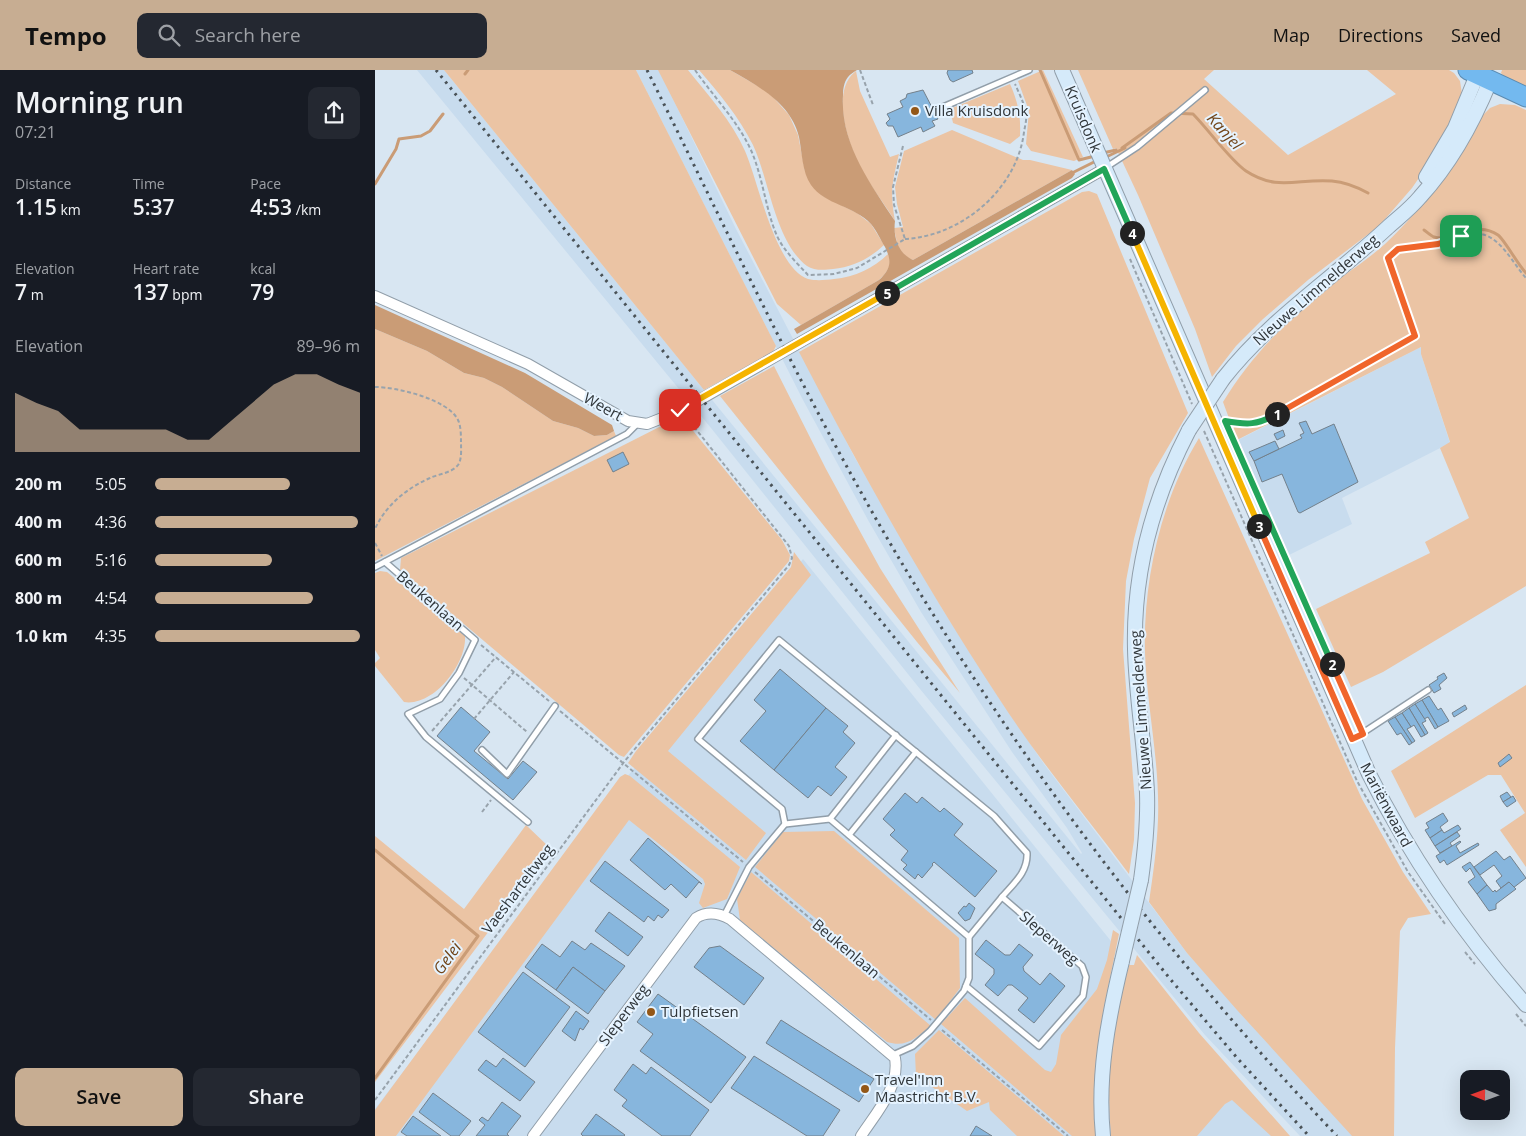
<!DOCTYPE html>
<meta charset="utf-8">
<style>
:root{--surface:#171b24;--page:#242831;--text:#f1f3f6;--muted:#9ea1a6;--accent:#c7ad92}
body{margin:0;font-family:"Open Sans",sans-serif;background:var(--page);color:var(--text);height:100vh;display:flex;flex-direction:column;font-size:19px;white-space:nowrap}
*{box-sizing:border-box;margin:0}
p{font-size:16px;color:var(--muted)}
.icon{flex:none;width:28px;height:28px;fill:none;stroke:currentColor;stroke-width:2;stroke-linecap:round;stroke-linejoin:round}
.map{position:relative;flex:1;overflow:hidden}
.sheet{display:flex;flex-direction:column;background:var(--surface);width:375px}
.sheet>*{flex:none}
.needle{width:32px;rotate:271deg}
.fabs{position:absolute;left:1085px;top:1000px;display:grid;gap:10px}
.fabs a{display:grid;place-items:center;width:50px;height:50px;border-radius:10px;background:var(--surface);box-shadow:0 5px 20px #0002;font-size:25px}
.pin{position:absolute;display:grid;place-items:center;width:42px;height:42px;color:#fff;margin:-21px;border-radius:10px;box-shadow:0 2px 8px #0006}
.km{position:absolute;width:25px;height:25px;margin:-12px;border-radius:50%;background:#222;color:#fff;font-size:14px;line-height:25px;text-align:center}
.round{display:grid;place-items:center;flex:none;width:52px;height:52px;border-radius:10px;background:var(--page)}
.headline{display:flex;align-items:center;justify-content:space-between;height:85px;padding:0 15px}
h1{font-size:28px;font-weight:600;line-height:38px}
.stats{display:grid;grid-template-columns:repeat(3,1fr);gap:8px;height:85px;padding:5px 15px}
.stats div{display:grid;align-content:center}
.stats b{font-size:21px;font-weight:600}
.stats small{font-size:14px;font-weight:400}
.stats p{font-size:14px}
.chart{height:140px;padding:10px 15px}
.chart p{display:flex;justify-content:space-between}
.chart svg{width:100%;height:90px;margin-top:5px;fill:var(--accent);opacity:.7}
.cta{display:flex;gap:10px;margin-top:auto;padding:10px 15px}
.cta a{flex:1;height:58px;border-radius:10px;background:var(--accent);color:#111;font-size:20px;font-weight:600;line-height:58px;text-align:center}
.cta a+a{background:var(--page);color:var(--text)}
ul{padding:0 15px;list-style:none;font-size:16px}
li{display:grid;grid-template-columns:80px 60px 1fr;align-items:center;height:38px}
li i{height:12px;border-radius:6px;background:var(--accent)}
header{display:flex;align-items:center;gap:30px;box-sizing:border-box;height:70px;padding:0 25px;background:var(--accent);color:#111}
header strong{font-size:24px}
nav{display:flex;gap:28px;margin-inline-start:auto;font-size:18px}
.search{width:350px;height:45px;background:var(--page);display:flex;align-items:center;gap:12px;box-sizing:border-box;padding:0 18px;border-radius:10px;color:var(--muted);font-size:19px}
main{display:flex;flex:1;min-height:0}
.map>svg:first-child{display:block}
.built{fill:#c8dcee}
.green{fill:#ebc4a4}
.water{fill:#ca9c76}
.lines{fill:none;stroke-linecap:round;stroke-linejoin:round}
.stream{stroke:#ca9c76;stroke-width:3}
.building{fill:#87b6dd;stroke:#73808b}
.lane-casing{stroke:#919ea9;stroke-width:8}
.street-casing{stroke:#919ea9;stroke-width:12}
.secondary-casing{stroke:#919ea9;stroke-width:16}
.highway-casing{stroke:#5c8bb0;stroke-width:21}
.path{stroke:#98a3ac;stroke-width:2;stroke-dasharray:4 2.5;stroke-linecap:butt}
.lane{stroke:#fff;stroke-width:5}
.street{stroke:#fff;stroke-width:10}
.secondary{stroke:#d5eafa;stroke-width:14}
.highway{stroke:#73b9ef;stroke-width:19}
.rail{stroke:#4a5257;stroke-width:3;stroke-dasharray:2.5 5;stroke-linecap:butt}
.secondary-bridge-casing{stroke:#919ea9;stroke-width:16;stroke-linecap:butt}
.secondary-bridge{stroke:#d5eafa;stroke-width:14}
.split-1-casing{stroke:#fff;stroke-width:10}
.split-2-casing{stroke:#fff;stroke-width:10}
.split-3-casing{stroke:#fff;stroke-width:10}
.split-4-casing{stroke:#fff;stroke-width:10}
.split-5-casing{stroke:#fff;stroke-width:10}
.split-6-casing{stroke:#fff;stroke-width:10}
.split-1{stroke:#f0652b;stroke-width:6}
.split-2{stroke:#22a559;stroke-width:6}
.split-3{stroke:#f0652b;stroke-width:6}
.split-4{stroke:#f5b400;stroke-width:6}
.split-5{stroke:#22a559;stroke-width:6}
.split-6{stroke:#f5b400;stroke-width:6}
.poi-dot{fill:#935717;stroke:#e5f3ff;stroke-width:2}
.labels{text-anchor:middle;stroke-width:4;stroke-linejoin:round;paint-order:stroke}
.poi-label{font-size:15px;fill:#30363a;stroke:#e5f3ff;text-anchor:start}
.street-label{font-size:15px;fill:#30363a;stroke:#e5f3ff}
.water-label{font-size:16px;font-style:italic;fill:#714418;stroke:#e5f3ff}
</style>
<header>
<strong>Tempo</strong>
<div class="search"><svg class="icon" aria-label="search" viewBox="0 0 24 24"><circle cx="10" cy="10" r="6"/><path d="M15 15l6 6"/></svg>Search here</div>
<nav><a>Map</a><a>Directions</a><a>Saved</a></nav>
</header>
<main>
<section class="sheet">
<div class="headline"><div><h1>Morning run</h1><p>07:21</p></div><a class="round"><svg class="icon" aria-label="share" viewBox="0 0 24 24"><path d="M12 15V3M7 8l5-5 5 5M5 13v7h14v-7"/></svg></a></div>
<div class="stats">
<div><p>Distance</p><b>1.15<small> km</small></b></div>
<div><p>Time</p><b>5:37</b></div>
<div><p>Pace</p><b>4:53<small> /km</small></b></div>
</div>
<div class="stats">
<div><p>Elevation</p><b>7<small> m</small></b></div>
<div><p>Heart rate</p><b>137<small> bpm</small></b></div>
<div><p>kcal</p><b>79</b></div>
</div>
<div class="chart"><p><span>Elevation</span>89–96 m</p>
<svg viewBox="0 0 160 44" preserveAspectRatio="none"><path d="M0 44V15L10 20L20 24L30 33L40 33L50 33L60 33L70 33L80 38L90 38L100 29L110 20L120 11L130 6L140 6L150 11L160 15V44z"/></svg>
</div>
<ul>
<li><b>200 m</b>5:05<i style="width:66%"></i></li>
<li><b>400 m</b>4:36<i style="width:99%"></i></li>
<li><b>600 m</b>5:16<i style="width:57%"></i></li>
<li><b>800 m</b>4:54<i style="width:77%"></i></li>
<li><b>1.0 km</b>4:35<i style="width:100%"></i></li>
</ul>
<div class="cta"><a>Save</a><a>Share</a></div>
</section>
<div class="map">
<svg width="1151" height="1066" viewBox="0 0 1151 1066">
<rect width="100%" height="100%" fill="#d8e6f2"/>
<!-- built -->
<g class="built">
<path d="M42,0h27l637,784 1,-1 -15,-25 -55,-76 -91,-140 -53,-92 -65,-120 -167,-330h23l77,159 119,229 88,152 56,88 45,66 143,189 166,183h-53l-95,-101 -285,-346 -209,-261z"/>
<path d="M1046,277v7l29,89 -108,55 10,26 -63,31 -51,-115z"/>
<path d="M428,489l420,521 59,56h-907v-27l248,-327z"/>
</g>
<!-- green -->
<g class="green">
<path d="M69,0h192l140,276 -3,6 -69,38z"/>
<path d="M283,0h30c20,25 44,51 57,81 13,29 30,117 63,128 8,2 18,1 26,0 21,-2 40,-11 54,-25 5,11 -1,18 -9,26l-78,45 -24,-21z"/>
<path d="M324,0h31l33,19 10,8 16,18 9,20 7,36 18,25 34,17 14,11 13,21c-15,14 -31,22 -51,24 -8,1 -19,2 -26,-3 -32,-24 -38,-87 -54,-121 -14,-28 -34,-52 -54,-75z"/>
<path d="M668,0l40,87 -9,4 -43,-10 -5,-7 3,-33 -11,-30z"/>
<path d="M703,0h136l-10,9 84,76 108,-61 -29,-24h82l5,3 6,8 2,13 -22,53 -28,41 -33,38 -71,54 -45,39 -27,27 -24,31 -17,-48 -57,-134 -22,-47 -3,1z"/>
<path d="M1127,0h24v20l-20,-11 -5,-6z"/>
<path d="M481,1l4,20 30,66 9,-3c-7,30 -9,36 -4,67 -11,-18 -25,-35 -34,-53 -13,-24 -31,-78 -5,-97z"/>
<path d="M635,14c8,18 11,32 10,52l-10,8 -57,-21 -3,-14z"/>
<path d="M1125,34l15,1 11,5v476l-143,86 -32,15 -35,-78 114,-56 -5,-11 44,-24 -29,-70 10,-6 -29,-88v-7l-184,93 -14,-38c26,-43 60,-78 99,-110 20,-16 44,-31 63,-48 40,-37 69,-81 96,-127l9,-9z"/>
<path d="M577,60l71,30h7l42,10 -159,90c-15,-6 -16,-17 -19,-32l9,-1 -6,-23 -2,-17 9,-36z"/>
<path d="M714,121l8,3 91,219 -38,65 -16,61 -8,42 -3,68 12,154 -1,37 -5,34c-44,-59 -91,-115 -131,-177 -73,-111 -138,-227 -199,-345l283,-160z"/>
<path d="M0,259l52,22 37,22 20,5 18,9 51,34 25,7 16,8 13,-1 7,-4 2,5 -241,125z"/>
<path d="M399,296l52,103 54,99 80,125 -43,-51 -197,-246z"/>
<path d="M306,346l101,124 8,15 -1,6 -165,196 -5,-2 -219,-185 1,-12z"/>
<path d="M824,368l163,361 41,73 28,42 -23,4 -8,13 -5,117 -1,88h-42l-115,-126 -50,-57 -38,-51c4,-27 8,-55 9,-83 2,-56 -11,-111 -13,-166 -2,-73 16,-153 54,-215z"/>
<path d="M419,482l17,23 -143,176 98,82 -20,27 -118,-97 8,-12 155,-184z"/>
<path d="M5,501l7,1 78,64c2,27 -31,71 -61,66l-29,-36v-3l5,-5 -5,-8v-77z"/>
<path d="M1151,615v182l-26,-37 25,-17 -24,-38h-13l-73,43 -24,-47z"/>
<path d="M250,704l5,2 110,91 -13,32 -24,9 -4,-5 6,-19 -2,-5 -74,-59 -233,316h-21v-26l245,-333z"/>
<path d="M151,755l23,22 -60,84 -114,151v-246l89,73z"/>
<path d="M459,761l125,107 1,50 -24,32 -181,-153 28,-35z"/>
<path d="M376,802l180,154c-16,12 -24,22 -44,16l-147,-122 -3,-21z"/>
<path d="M738,860l6,4 -15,73 -9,60 1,69h-24l-131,-112 24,-26 80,72 6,2 5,-8 5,-29 36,-46 10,-29z"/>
<path d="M762,885l62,78 91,103h-19l-39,-36 -7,4 -28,32h-86c-3,-36 -3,-75 3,-111 4,-20 10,-40 15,-60h5z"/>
<path d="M564,960l125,106h-47l-27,-26 -1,-8 -22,9 -51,-35 -1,-22z"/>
</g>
<!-- water -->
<g class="water">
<path d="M355,0h127c-3,2 -7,4 -9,7 -4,5 -5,12 -5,18 -3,48 27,88 52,126 -2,16 3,32 18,39l159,-90 3,4 -3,4 -275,156 -3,-5 85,-49c12,-11 13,-19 6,-33 -5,-8 -8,-16 -14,-23 -16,-18 -46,-19 -60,-39 -9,-13 -9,-33 -12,-48 -8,-34 -41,-51 -69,-67z"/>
<path d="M0,235l150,68 87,52 2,6 -7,4 -13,1 -16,-8 -25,-7 -51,-34 -18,-9 -20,-5 -37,-22 -52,-22z"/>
</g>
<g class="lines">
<!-- stream -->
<g class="stream">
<path d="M665,0l39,90 16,-4"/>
<path d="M90,4l3,-4"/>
<path d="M747,78l49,-35 22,1c15,15 37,46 53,57 32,21 52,7 86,10 12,1 25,6 36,12"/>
<path d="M728,83l13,-3"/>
<path d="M729,88l21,-10"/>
<path d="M695,104l28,-14"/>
<path d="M0,114l21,-35 3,-10 22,-3 9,-5 13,-17"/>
<path d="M1049,160c3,2 7,6 10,7 19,6 41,-18 64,-2 6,4 20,30 28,38"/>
<path d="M0,780l103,86 -103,142"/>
</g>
</g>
<!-- building -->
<g class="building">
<path d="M573,0h24l1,3 -20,9 -3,-2 -3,-7z"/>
<path d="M548,20l15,29 -6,2 3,5 -12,6 -2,-5 -23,10 -5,-11h-5l-2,-3 4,-4 -3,-5 16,-7 -3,-6 6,-3 1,-4z"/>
<path d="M931,351l6,13 22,-10 24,58 -58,31 -2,-1 -16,-38 -20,8 -8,-21 48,-23 -2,-3 4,-2 -5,-10z"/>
<path d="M908,360l2,6 -8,4 -3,-6z"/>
<path d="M900,371l4,8 -25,12 -5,-9z"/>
<path d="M248,382l6,12 -16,8 -6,-12z"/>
<path d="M405,599l46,39 -52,62 -34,-29 26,-30 -12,-11z"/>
<path d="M1069,603l3,5 -8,7 2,4 -7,4 -5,-8 9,-6 -1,-2z"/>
<path d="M1054,626l9,14 3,-2 8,13 -11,6 -16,-27z"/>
<path d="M1047,630l16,27 -3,2 -7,-12 -4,2 -9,-15z"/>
<path d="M1040,634l11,17 -4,2 6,10 -3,2 -16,-27z"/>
<path d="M1090,635l2,4 -13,8 -2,-4z"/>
<path d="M86,637l29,25 -16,19 34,28 15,-18 14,11 -24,28 -76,-64z"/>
<path d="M451,638l22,18 -5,6 12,11 -20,24 12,10 -16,19 -13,-10 -10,12 -34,-28z"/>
<path d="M1034,638l16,27 -4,2 -7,-12 -3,2 -9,-14z"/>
<path d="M1027,643l9,14 -4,2 8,12 -3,2 -17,-26z"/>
<path d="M1020,647l17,26 -3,2 -8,-12 -4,2 -9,-14z"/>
<path d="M1134,684l3,4 -12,9 -2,-4z"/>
<path d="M1132,722l4,5 -8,5 -3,-6z"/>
<path d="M530,723l12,10 5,-6 18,15 4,-4 19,16 -9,11 43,36 -22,26 -41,-35 -2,2 1,1 -11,13 -4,-4 -3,5 -12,-10 4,-4 -6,-5 7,-9 -18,-16 5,-5 -12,-11z"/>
<path d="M1138,726l3,5 -9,6 -4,-5z"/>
<path d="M1068,743l5,8 -8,6 2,3 -12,8 -5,-8 4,-2 -3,-5z"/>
<path d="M1083,755l3,4 -26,17 -5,-8 12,-8 2,3z"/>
<path d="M1082,762l3,4 -10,7 2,3 -12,7 -5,-7z"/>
<path d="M273,768l54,46 -3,-2 -13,16 -15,-14 -6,6 -35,-30z"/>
<path d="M1085,771l1,1 -5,4 4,7 18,-10 1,2 -32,20 -3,-5 -4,3 -4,-7z"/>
<path d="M1121,781l8,9 6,-4 16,22 -13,10 -4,-6 -8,6 -5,-7 6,-5 -8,-11 -14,10 -6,-8z"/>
<path d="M230,791l64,49 -7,8 -4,-3 -4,6 -6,-5 -4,6 -54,-41z"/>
<path d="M1095,792l17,23 -10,9 -9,-12 7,-5 -5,-9 -4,4 -4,-5z"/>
<path d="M1134,812l7,7 -20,15v5l-7,2 -12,-17 10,-9 6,7 2,-2 1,2z"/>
<path d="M594,833l6,5 -5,11 -5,2 -7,-8 6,-7 2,1z"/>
<path d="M234,842l34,25 -15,19 -33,-25z"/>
<path d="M611,870l19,15h5l9,-11 14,11 -10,12 1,4 16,14 10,-12 15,13 -31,37 -16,-13 10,-12 -16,-13h-4l-10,11 -13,-11 9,-11v-5l-19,-15z"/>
<path d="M197,871l13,9 6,-7 34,23 -20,25 -32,-24 -17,23 -31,-23 17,-23 18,13z"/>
<path d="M345,876l44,32 -20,27 -50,-38 15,-19z"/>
<path d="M198,897l32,24 -17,23 -32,-24z"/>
<path d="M148,902l47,35 -45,60 -47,-35z"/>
<path d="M283,924l88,63 -35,46 -71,-52 13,-17 -16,-12z"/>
<path d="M201,941l13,10 -6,9 -3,-2 -5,13 -13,-10z"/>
<path d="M406,950l93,59 -15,23 -93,-59z"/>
<path d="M379,986l86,54 -17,26h-16l-76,-48z"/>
<path d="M128,988l32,24 -15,19 -42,-31 8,-10 10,7z"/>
<path d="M258,994l13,10 5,-7 58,43 -19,26h-28l-40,-30 5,-6 -13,-10z"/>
<path d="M58,1023l38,28 -12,15h-8l-32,-24z"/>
<path d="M127,1032l19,14 -14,18 2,2h-33l9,-11 -6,-5 3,-3 6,4z"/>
<path d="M221,1044l29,21 -1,1h-41l-2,-2z"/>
<path d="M38,1046l28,20h-34l-6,-4z"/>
<path d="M601,1056l16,10h-22z"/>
</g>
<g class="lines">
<!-- lane casing -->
<g class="lane-casing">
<g id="lane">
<path d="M568,37l86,-37"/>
<path d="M730,98l32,-21 68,-57"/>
<path d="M10,492l90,78 -16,33 -19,26 -32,15 18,23 102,85"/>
<path d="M0,497l252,-133 10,-10"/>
<path d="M980,668l73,-48"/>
<path d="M107,680l25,24 48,-68"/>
<path d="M455,749l66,-84"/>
<path d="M410,754l-3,-15 -84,-70 81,-99 215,176 33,37c1,19 -13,30 -25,44"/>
<path d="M474,765l67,-83"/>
<path d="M349,846l25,-49 36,-43 45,-5 139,118v41l-5,13 -34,40 -17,15 -20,9"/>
<path d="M591,916l73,60 44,-50 3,-19 -4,-11 -80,-69 -33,40"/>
</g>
</g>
<!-- street casing -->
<g class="street-casing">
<g id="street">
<path d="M0,226l153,68 100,57 19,3 33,-13 424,-242"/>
<path d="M158,1066l163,-218c11,-7 23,-5 34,1l165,139c5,29 -19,55 -34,78"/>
</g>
</g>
<!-- secondary casing -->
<g class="secondary-casing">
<g id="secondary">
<path d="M687,0l307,704c43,86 94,159 157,231"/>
<path d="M1051,107l29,-49 22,-53"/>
<path d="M848,309c46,-59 109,-100 164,-151 11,-10 23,-19 33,-31 31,-34 53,-74 70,-116"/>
<path d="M766,810c4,-29 7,-58 6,-87 -2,-48 -11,-96 -12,-144 -2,-78 18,-150 54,-219"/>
<path d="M728,1066c-6,-60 5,-117 19,-175"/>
</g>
</g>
<!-- highway casing -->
<g class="highway-casing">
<path id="highway" d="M1093,0l58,27"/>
</g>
<!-- path -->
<g class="path">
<path d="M320,0c18,26 41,49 55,78 13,28 15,60 27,88 7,15 20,27 31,39l26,-1 23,-6 48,-29 -11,-34 -1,-18 10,-41"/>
<path d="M485,0l13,35"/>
<path d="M530,169c57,-3 112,-50 119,-107 1,-6 3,-13 2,-19 -2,-10 -7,-20 -11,-29"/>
<path d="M755,189l62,145"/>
<path d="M1040,266l-27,-79c14,-12 28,-11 47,-13 11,-2 22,-8 33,-10 29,-6 42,26 58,44"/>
<path d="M0,317c21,0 73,12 83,33 3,6 3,16 3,23 0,7 1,16 -3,22 -6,8 -20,9 -28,13 -23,10 -45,28 -55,51"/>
<path d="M853,351l32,2 45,-23 114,-66"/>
<path d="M829,361l153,350 51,91 37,52"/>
<path d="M0,473l7,13"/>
<path d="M106,575l68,56"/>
<path d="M89,608l63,54"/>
<path d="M185,641l183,151"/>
<path d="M99,649l40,-47"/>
<path d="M57,661l64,-74"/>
<path d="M107,742l9,-12"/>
<path d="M380,802l176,148"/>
<path d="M1090,882l10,12"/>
<path d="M1141,944l10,12"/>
<path d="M567,960l126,106"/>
<path d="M0,1030l249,-338 165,-197 3,-7 -3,-12 -102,-128"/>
</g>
<!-- lane -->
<use href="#lane" class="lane"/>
<!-- street -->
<use href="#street" class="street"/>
<!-- secondary -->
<use href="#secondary" class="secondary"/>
<!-- highway -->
<use href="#highway" class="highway"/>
<!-- rail -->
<g class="rail">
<path d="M61,0l735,910 67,79 71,77"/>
<path d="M272,0c82,164 159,332 253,490 124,208 270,400 437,576"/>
</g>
<!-- secondary-bridge casing -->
<g class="secondary-bridge-casing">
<g id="secondary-bridge">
<path d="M814,360l34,-51"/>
<path d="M747,891l19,-81"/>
</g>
</g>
<!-- secondary-bridge -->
<use href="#secondary-bridge" class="secondary-bridge"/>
</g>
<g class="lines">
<!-- split-1 casing -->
<g class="split-1-casing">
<path id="split-1" d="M902,344l138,-78 -27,-78 10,-9 40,-5 23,-8"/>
</g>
<!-- split-2 casing -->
<g class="split-2-casing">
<path id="split-2" d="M902,344c-20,11 -29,11 -52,7l107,243"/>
</g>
<!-- split-3 casing -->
<g class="split-3-casing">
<path id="split-3" d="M884,456l93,213 11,-5 -31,-70"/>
</g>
<!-- split-4 casing -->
<g class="split-4-casing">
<path id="split-4" d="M757,163l127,293"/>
</g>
<!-- split-5 casing -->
<g class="split-5-casing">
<path id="split-5" d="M512,223l217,-124 28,64"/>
</g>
<!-- split-6 casing -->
<g class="split-6-casing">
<path id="split-6" d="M305,340l207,-117"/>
</g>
<!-- split-1 -->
<use href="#split-1" class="split-1"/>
<!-- split-2 -->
<use href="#split-2" class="split-2"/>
<!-- split-3 -->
<use href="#split-3" class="split-3"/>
<!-- split-4 -->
<use href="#split-4" class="split-4"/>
<!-- split-5 -->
<use href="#split-5" class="split-5"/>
<!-- split-6 -->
<use href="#split-6" class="split-6"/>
</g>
<!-- markers -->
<g class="poi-dot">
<circle cx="540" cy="41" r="5"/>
<circle cx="276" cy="942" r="5"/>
<circle cx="490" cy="1019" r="5"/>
</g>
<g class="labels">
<!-- poi labels -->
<g class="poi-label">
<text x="550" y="46">Villa Kruisdonk</text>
<text x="286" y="947">Tulpfietsen</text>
<text x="500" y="1015">Travel'Inn<tspan x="500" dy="17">Maastricht B.V.</tspan></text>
</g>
<!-- street labels -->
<g class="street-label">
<text transform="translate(708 49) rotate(67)" y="5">Kruisdonk</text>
<text transform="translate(941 220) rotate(-41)" y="5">Nieuwe Limmelderweg</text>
<text transform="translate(228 337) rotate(29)" y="5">Weert</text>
<text transform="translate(55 531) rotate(41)" y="5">Beukenlaan</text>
<text transform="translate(766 640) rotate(-94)" y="5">Nieuwe Limmelderweg</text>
<text transform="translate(1011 735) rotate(62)" y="5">Mariënwaard</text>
<text transform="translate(143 819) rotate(-53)" y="5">Vaesharteltweg</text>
<text transform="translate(674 868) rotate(41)" y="5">Sleperweg</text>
<text transform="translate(471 879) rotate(40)" y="5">Beukenlaan</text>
<text transform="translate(249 945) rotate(-53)" y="5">Sleperweg</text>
</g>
<!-- water labels -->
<g class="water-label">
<text transform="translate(850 61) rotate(48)" y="6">Kanjel</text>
<text transform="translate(72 888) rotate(-54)" y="6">Gelei</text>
</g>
</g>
</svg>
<div class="fabs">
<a><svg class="needle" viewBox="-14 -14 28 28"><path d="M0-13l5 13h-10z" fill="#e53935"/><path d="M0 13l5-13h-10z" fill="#9ea1a6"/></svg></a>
</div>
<div class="pin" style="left:1086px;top:166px;background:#1e9e55"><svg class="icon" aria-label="arrive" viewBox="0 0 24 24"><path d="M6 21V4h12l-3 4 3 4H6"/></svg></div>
<div class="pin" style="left:305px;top:340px;background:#d93025"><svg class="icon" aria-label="check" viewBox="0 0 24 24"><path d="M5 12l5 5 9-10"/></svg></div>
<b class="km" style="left:902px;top:344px">1</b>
<b class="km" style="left:957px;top:594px">2</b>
<b class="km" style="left:884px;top:456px">3</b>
<b class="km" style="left:757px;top:163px">4</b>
<b class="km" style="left:512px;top:223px">5</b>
</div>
</main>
